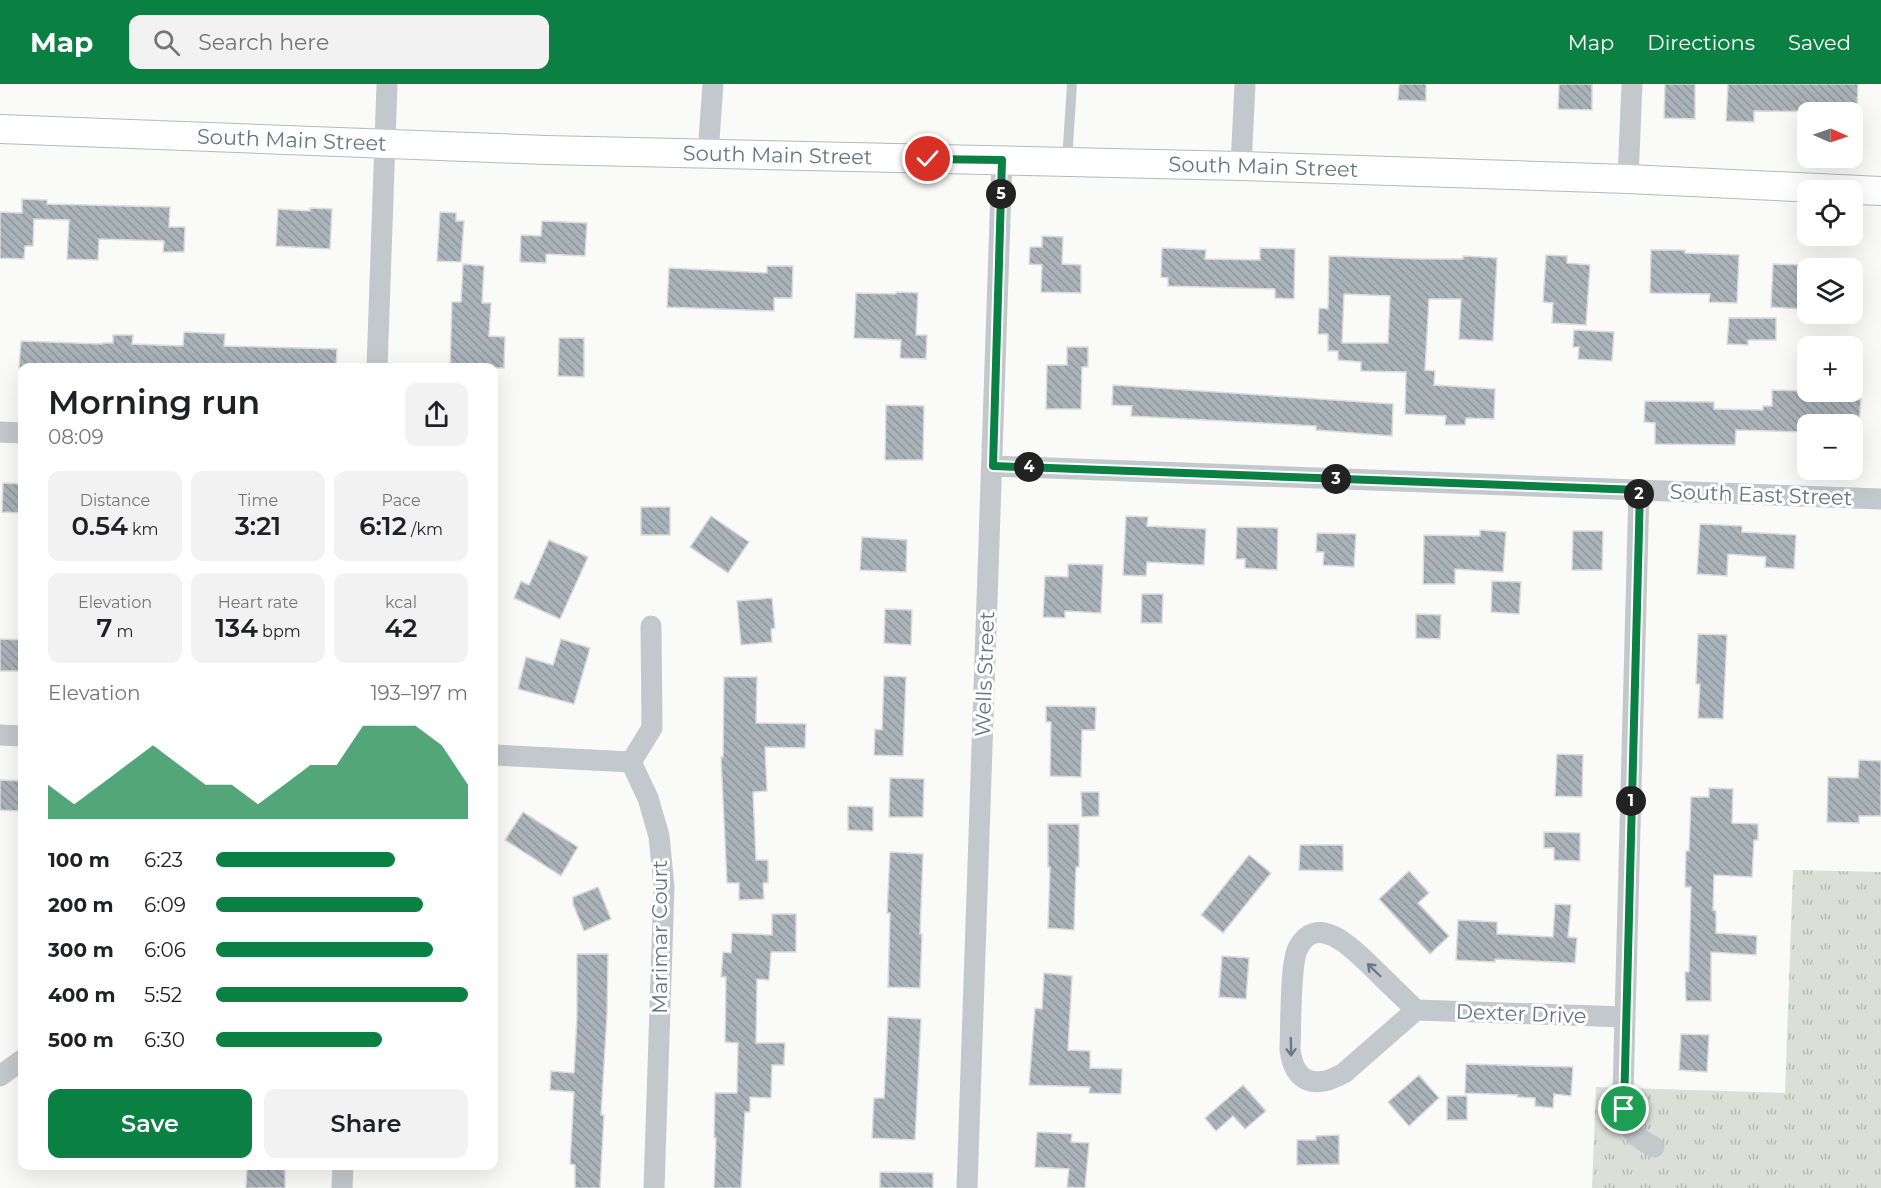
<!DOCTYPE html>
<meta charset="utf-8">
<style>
:root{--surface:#fff;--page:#f2f2f2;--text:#202124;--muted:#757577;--accent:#0b8043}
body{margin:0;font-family:Montserrat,sans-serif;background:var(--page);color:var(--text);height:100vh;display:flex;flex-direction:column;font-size:22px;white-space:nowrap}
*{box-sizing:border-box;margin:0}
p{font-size:20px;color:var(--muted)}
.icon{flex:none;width:33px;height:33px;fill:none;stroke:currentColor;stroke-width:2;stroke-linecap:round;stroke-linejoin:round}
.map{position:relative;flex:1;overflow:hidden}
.side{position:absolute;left:18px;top:279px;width:480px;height:807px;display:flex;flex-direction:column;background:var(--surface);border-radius:12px;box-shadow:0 6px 24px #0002}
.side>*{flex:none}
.needle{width:39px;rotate:92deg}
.tools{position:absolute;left:1797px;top:18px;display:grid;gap:12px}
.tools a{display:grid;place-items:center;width:66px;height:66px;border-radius:12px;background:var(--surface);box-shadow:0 6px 24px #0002;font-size:30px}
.pin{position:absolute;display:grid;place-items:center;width:51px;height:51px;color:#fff;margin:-26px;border:3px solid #fff;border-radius:50%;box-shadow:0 2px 6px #0007}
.km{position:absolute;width:30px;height:30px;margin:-15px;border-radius:50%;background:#222;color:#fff;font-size:16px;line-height:30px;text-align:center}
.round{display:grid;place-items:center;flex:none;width:63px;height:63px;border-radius:12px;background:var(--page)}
.head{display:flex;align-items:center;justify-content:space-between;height:102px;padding:0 30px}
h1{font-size:33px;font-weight:600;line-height:45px}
.metrics{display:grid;grid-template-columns:repeat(3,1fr);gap:9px;height:102px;padding:6px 30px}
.metrics div{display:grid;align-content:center;border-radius:12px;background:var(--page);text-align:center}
.metrics b{font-size:26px;font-weight:600}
.metrics small{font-size:16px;font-weight:400}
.metrics p{font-size:16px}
.chart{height:168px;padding:12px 30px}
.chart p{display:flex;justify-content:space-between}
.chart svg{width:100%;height:108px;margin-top:6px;fill:var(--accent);opacity:.7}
.action{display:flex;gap:12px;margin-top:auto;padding:12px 30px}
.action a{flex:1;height:69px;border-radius:12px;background:var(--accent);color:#fff;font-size:24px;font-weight:600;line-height:69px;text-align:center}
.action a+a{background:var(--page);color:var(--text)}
ul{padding:0 30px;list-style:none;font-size:20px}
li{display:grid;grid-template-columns:96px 72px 1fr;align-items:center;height:45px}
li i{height:15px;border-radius:8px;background:var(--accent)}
header{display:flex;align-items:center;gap:36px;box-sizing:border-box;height:84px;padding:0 30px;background:var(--accent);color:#fff}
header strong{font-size:28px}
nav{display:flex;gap:33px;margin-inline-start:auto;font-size:21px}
.search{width:420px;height:54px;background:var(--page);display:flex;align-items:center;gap:15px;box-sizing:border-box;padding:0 21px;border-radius:12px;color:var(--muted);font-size:22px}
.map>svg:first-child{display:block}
.park{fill:url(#park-tufts)}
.building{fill:url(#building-back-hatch);stroke:#dcdcda;stroke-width:1.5;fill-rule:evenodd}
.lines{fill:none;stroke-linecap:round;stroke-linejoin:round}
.secondary-casing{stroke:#b3babf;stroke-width:30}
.lane{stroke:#c3c8cc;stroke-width:10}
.street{stroke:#c3c8cc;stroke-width:21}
.secondary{stroke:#fff;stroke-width:28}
.oneway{stroke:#6a7a87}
.route-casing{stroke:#fff;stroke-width:12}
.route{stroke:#0b8043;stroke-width:8}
.labels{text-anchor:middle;stroke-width:6;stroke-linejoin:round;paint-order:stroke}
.street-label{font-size:21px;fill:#657683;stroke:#fff}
</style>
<header>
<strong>Map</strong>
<div class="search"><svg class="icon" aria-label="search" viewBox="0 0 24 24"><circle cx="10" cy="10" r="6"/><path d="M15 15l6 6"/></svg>Search here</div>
<nav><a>Map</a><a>Directions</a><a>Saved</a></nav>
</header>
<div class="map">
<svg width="1881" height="1104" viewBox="0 0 1881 1104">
<defs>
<pattern id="park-tufts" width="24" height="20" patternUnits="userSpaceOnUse" patternTransform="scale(1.5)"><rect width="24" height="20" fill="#dadfd7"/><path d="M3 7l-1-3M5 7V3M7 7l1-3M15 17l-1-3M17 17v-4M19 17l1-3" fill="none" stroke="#b4b9b4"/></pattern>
<pattern id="building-back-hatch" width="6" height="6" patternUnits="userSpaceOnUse" patternTransform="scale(1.5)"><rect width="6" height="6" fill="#aab3b9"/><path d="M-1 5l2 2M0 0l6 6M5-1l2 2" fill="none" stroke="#8e969c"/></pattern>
</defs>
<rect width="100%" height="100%" fill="#fafaf8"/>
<!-- park -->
<path class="park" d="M1793,786l88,2v316h-289l4,-101 189,6z"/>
<!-- building -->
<g class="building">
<path d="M1399,0h27v17l-28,-1z"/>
<path d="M1559,0h33v26l-34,-1z"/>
<path d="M1665,0h30v35l-31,-1z"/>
<path d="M1728,0h130l-1,28 -103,-1v11l-28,-1z"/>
<path d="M22,115l25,1v4l123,3 -1,20h16l-1,25h-21l1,-11 -65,-2 -1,21 -31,-1 2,-39 -35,-1 -1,27h-8l-1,13 -24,-1v-46l22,1z"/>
<path d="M310,124l22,1 -2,40 -54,-3 2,-37 32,2z"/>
<path d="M440,128l16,1v8h8l-3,41 -24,-1z"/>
<path d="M542,137l45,2 -2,33 -39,-2v9l-26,-1 1,-27 20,1z"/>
<path d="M1042,152l21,1 -1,27 19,1v28l-40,-1 1,-27 -13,-1 1,-17h12z"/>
<path d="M1162,164l44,2 -1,9 55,1v-12l35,1 -1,50 -19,-1v-9l-107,-3v-8l-7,-1z"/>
<path d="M1651,166h34v3l54,2 -2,48 -28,-1 1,-8 -60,-1z"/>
<path d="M1546,171l21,1v7l23,2 -4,60 -34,-2 1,-20 -10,-1z"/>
<path d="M1329,172l92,3h42v-3l34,2 -4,83 -34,-2 2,-40h-32l-4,71 10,1 -1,14 61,4 -1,30 -28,-1 -1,7h-20l1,-9 -41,-2 1,-42 -45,-1v-9l-23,-2v-9h-10v-17h-10l1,-26 9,1zM1344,210l46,2 -2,47h-46z"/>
<path d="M463,180l21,2 -2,37h9l-2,33 16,1 -1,31h-54l2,-66h9z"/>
<path d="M1773,180l31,1 -2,44 -31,-2z"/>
<path d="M767,182h26l-1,32h-18v13l-107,-4 2,-39 98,5z"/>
<path d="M896,208l22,1 -2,42h11l-1,24 -26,-1 1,-18 -47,-2 2,-45 40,1z"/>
<path d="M1729,234h47v22h-28v5l-21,-1z"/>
<path d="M1574,246l40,2 -2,29 -34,-2 1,-12h-6z"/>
<path d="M184,248l41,2 -1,12 113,3 -1,19h-317l2,-27 81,3 1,-1h10v-8h20l-1,9 51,2z"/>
<path d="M559,254h25v39l-26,-1z"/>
<path d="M1067,263h21v20h-6l-1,42h-35l1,-44h20z"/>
<path d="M1113,301l280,19 -1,32 -76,-6v-4l-185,-10 1,-10 -20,-1z"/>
<path d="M1772,306l78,2 -1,7h12l-2,24 -57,1v8l-66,-2 -1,15 -80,-1v-21l-11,-1 1,-21 69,1v7l49,1v-4h9z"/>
<path d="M886,321l38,1 -1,54h-38z"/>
<path d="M3,399l19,1v29l-20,-1z"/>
<rect x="641" y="423" width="29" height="28"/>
<path d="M711,432l38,26 -21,31 -38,-26z"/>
<path d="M1126,432l22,1 -1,9 59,3 -2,36 -57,-3 -1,14 -23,-1z"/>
<path d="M1700,440l42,2v6l54,3 -2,34 -29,-2 1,-10 -38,-3 -1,22 -30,-2z"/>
<path d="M1237,443l41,1 -1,42 -32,-2v-9h-9z"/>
<path d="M1480,446l26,2 -3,40 -48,-3v15h-32l1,-49 56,1z"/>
<path d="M1573,447h30l-1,39h-30z"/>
<path d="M1317,449l39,1 -2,33 -31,-2 1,-13h-8z"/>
<path d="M862,453l45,3 -1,32 -46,-2z"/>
<path d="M549,456l39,17 -28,62 -46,-21 7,-17 8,4z"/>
<path d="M1068,480l35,1 -2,48 -36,-2v7l-22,-1 2,-41 23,1z"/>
<path d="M1492,497l29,1 -2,32 -28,-2z"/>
<path d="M1142,510h21l-1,29h-21z"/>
<path d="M772,514l3,30 -4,1 1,13 -31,3 -4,-44z"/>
<path d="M885,525l27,1 -1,35 -27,-2z"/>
<path d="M1416,530l25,1 -1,24 -24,-1z"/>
<path d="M1698,550l29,1 -4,84 -25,-1 2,-34h-4z"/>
<path d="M0,555l22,1v31h-22z"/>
<path d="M561,555l29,9 -16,56 -56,-15 8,-32 27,8z"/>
<path d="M884,592l22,1 -3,79 -29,-1 1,-26 7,1z"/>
<path d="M724,593h33l-1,46 50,1 -1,24 -40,-1 2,44 -14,1 3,68h12v23h-5l1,16 -25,1v-17h-12l-6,-126h2z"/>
<path d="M1046,622l50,1 -1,23h-13l-1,47 -31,-1 1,-54h-5z"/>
<path d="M1557,670l26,1 -1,42 -27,-1z"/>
<path d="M1859,676l22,1v55h-22v7l-32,-1 1,-45 30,1z"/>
<path d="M890,694l34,1 -1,38h-34z"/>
<path d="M0,696l22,1v30l-22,-1z"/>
<path d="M1709,704l24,1 -1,34 26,1v16h-4l-2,37 -38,-2 -1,35 3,1v22l41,3 -1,19 -45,-3v49h-25l-1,-29h4l2,-85h-6l1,-36h3l2,-54h18z"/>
<path d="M1081,708h18v24l-17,1z"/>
<path d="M848,722l25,1v24l-25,-1z"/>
<path d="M523,728l55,35 -17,29 -56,-36z"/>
<path d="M1048,740h31v43h-3l-2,63 -26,-2 2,-61h-2z"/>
<path d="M1544,748l36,1v28l-26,-1v-12h-10z"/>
<path d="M1300,761h43v26l-44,-1z"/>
<path d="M890,768l33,2 -3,80h2l-2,54 -32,-1 2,-74h-3z"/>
<path d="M1249,771l22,18 -48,60 -22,-18z"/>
<path d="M1409,787l20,22 -11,10 31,33 -19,18 -51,-55z"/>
<path d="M598,803l13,32 -27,12 -11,-27v-7z"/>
<path d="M1555,820l16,1 -3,32 9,1 -2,25 -80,-4v3l-39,-2 2,-40 39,2v12l56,3z"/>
<path d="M772,830h24v38h-25l-2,28 -12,-1 -1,64h29l-1,22h-12l-1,33 -21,-1v15h-5l-4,76h-27l2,-50h-2l1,-45h22l1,-50 -13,-1 1,-65h-5l2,-25 8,1 1,-20 40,2z"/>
<path d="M577,870h31l-1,60 -6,101h3l-4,73h-25v-23l-5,-1 4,-72 -24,-2 1,-19 23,2 3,-56z"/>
<path d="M1222,872l27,2 -3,41 -27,-2z"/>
<path d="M1044,889l28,3 -4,74 22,1v17l32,1 -1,25 -32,-1 1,-6 -61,-2 6,-77 7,1z"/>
<path d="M888,933l33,2 -6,121 -43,-2 2,-40h10z"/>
<path d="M1681,950l28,1 -2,37 -28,-2z"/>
<path d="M1466,980l107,3 -2,29 -17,-2 -1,14 -18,-2v-8l-18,-1 1,-2 -53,-2z"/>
<path d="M1419,991l20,23 -30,28 -21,-24z"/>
<path d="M1243,1001l23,26 -21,18 -12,-13 -17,15 -11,-13z"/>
<rect x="1447" y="1012" width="20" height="24"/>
<path d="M1037,1048l35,2 -1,8 18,1 -4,45 -18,-1 2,-18 -34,-2z"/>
<path d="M1339,1051v29l-42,1v-25h19v-4z"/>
<path d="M247,1082h38v22h-39z"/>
<path d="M880,1088l53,1v15h-53z"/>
</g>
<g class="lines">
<!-- secondary casing -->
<g class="secondary-casing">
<g id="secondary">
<path id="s1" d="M0,45l546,21 695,16 387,13 253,12"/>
</g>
</g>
<!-- lane -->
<path class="lane" d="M1067,77l5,-77"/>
<!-- street -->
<g class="street">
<path d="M708,70l5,-70"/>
<path d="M1241,82l4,-82"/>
<path d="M1628,95l4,-95"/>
<path d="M377,284l10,-284"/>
<path d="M0,348l22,1"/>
<path d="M993,382l888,33"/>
<path d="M1639,406l-16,602c1,28 5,42 31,55"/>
<path d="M0,651l22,1"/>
<path d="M494,671l137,7"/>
<path d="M631,678l17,36 11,38 5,51 -10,301"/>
<path d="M631,678l21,-34 -1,-102"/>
<path d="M1416,926l-72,63c-28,16 -50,11 -54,-24 1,-20 0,-87 8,-101 21,-39 60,6 78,23 13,13 27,26 40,39l209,7"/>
<path d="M0,992l22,-16"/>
<path d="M342,1104l1,-22"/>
<path d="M967,1104l35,-1028"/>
</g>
<!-- secondary -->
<use href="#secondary" class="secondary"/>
</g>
<!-- one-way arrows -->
<defs><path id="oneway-shaft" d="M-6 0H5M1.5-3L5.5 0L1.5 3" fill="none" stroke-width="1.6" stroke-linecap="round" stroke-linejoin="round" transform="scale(1.5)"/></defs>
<g class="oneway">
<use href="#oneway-shaft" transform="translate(1374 886) rotate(-136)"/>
<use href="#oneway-shaft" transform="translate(1291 963) rotate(89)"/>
</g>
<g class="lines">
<!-- route casing -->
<g class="route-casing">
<path id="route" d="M928,75l74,1 -9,306 647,24 -16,619"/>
</g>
<!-- route -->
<use href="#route" class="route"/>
</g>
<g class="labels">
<!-- street labels -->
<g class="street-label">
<text dy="7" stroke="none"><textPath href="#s1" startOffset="292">South Main Street</textPath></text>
<text dy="7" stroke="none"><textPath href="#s1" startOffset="778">South Main Street</textPath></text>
<text dy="7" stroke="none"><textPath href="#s1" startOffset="1264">South Main Street</textPath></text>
<text transform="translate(1761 411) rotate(2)" y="7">South East Street</text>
<text transform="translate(985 590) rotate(-88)" y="7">Wells Street</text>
<text transform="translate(660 853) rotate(-90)" y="7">Marimar Court</text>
<text transform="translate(1521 930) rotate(2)" y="7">Dexter Drive</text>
</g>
</g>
</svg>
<div class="tools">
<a><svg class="needle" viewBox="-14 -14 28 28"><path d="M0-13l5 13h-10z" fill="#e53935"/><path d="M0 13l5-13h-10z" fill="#757577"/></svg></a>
<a><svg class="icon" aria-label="locate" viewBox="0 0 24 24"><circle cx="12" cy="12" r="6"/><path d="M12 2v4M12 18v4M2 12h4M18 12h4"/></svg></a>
<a><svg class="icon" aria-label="layers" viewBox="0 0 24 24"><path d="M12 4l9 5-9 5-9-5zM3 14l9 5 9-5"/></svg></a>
<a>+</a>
<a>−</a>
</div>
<div class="pin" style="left:1624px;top:1025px;background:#1e9e55"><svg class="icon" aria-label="arrive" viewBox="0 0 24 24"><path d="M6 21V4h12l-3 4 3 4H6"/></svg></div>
<div class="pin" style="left:928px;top:75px;background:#d93025"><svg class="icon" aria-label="check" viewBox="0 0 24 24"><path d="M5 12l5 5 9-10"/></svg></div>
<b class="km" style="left:1631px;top:717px">1</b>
<b class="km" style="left:1639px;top:410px">2</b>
<b class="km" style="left:1336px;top:395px">3</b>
<b class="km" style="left:1029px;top:383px">4</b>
<b class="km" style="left:1001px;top:110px">5</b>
<section class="side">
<div class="head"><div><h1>Morning run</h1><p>08:09</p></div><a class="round"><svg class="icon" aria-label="share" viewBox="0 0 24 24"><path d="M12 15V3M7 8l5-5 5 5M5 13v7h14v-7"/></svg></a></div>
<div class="metrics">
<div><p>Distance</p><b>0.54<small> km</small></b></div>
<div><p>Time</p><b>3:21</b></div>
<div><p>Pace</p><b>6:12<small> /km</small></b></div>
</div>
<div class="metrics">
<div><p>Elevation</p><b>7<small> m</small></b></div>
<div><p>Heart rate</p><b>134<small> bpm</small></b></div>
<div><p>kcal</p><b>42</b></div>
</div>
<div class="chart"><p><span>Elevation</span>193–197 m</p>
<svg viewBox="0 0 160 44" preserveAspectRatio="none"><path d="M0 44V30L10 38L20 30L30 22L40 14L50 22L60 30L70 30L80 38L90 30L100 22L110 22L120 6L130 6L140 6L150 14L160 30V44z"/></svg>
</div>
<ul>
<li><b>100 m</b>6:23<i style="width:71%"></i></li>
<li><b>200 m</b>6:09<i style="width:82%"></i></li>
<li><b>300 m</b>6:06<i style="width:86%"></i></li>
<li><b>400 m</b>5:52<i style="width:100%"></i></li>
<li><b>500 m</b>6:30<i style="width:66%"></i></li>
</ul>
<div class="action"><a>Save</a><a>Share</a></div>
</section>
</div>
